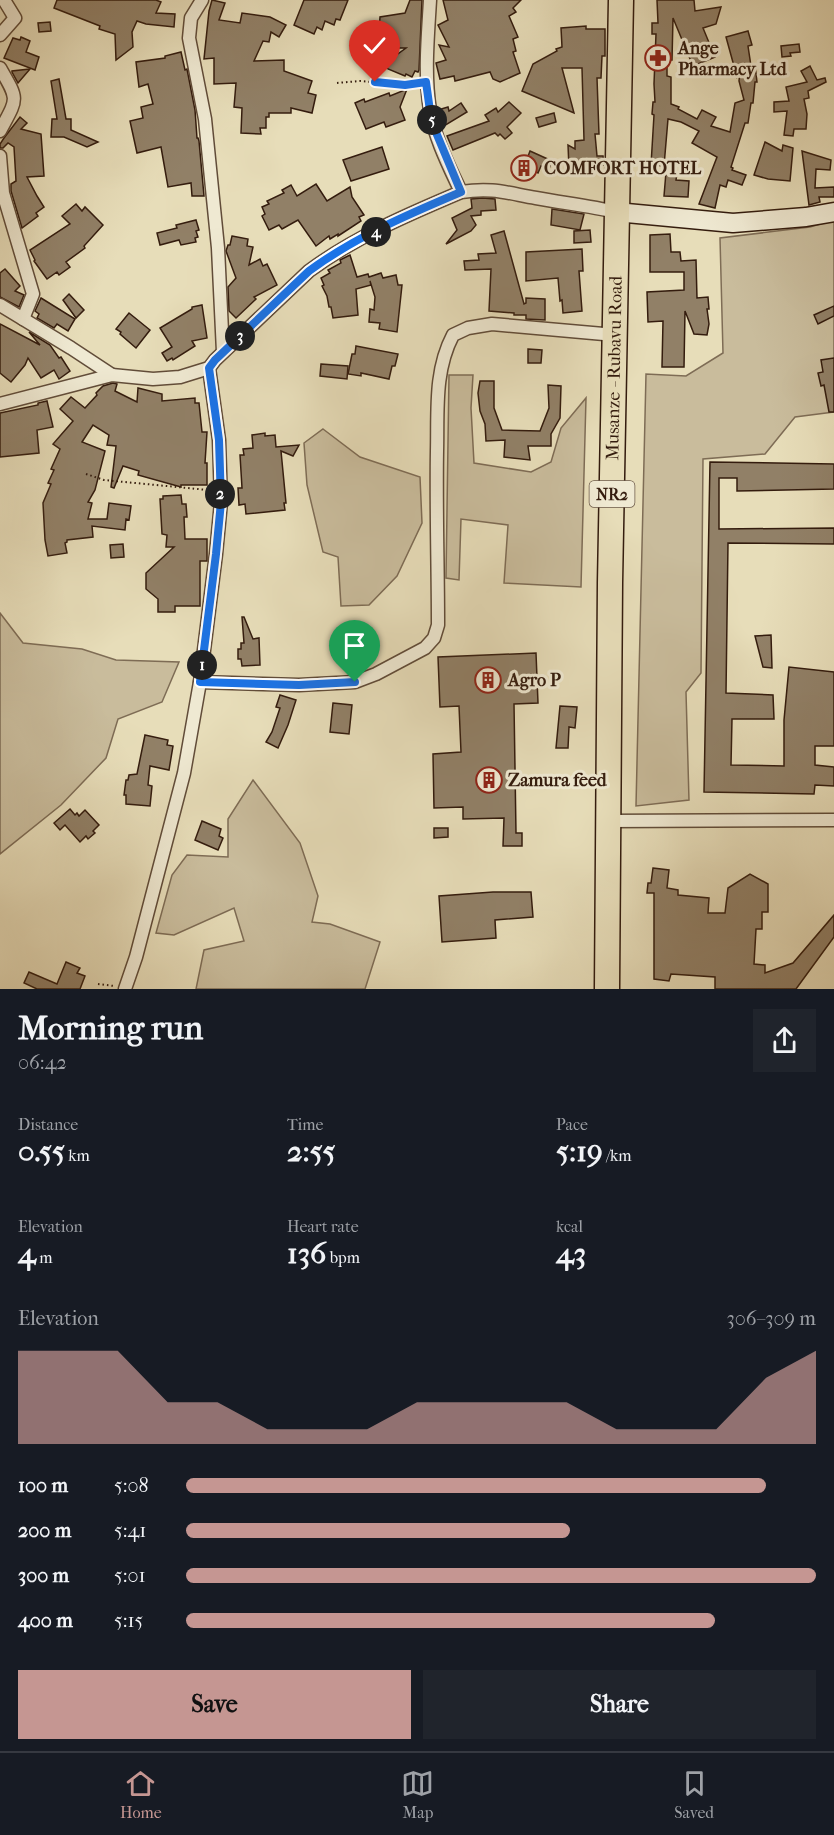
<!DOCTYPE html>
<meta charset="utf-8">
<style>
:root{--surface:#171b24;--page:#20242c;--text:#f1f3f6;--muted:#9ea1a6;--line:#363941;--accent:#c59692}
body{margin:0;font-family:"IM FELL French Canon",serif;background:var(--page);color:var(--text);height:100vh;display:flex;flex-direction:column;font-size:22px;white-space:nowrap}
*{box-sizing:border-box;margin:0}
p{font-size:20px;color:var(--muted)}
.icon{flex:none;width:33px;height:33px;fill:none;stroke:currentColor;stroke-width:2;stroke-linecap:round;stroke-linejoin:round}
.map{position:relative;height:989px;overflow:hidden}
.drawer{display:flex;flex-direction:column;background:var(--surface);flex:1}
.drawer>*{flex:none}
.pin{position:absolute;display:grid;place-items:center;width:51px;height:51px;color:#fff;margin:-62px -26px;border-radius:50% 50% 50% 0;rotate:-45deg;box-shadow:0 0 6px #0007}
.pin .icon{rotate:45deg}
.km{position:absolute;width:30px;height:30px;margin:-15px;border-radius:50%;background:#222;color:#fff;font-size:16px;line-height:30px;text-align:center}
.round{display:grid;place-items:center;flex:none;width:63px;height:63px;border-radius:0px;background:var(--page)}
.head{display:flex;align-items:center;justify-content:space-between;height:102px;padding:0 18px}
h1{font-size:33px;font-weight:700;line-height:45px}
.stats{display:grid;grid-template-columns:repeat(3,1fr);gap:9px;height:102px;padding:6px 18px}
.stats div{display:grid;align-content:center}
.stats b{font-size:30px;font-weight:700}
.stats small{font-size:16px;font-weight:400}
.stats p{font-size:16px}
.chart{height:168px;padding:12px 18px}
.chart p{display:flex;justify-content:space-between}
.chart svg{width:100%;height:108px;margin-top:6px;fill:var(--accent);opacity:.7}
.button{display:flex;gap:12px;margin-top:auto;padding:12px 18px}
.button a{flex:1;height:69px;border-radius:0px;background:var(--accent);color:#111;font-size:24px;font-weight:700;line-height:69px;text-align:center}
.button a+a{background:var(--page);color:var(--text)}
ul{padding:0 18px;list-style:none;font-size:20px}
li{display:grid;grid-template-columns:96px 72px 1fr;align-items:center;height:45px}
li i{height:15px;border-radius:8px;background:var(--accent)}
.menu{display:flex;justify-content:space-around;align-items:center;height:84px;border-top:2px solid var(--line);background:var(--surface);font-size:16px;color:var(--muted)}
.menu a{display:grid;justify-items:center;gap:3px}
.menu .current{color:var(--accent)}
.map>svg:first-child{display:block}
.green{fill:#c9bc9c;stroke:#7e6c55;stroke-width:1.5}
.building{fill:#918067;stroke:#341c0e;stroke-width:1.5}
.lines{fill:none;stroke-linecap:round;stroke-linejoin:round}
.street-casing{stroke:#614c39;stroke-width:15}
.secondary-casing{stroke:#341c0e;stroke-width:21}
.highway-casing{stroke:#341c0e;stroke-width:27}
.path{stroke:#341c0e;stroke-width:2;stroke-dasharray:1.5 3;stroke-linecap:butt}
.street{stroke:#efe9d2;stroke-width:12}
.secondary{stroke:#efe9d2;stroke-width:18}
.highway{stroke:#e7ddb9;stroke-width:24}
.route-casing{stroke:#fff;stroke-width:12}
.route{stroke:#1a73e8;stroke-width:8}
.labels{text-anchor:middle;stroke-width:6;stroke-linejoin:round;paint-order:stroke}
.shield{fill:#efe9d2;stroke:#6c5a49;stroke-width:1.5}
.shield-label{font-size:16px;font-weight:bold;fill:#341c0e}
.poi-label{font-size:18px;font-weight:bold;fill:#341c0e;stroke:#efe9d2;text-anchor:start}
.street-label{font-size:18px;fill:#341c0e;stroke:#efe9d2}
</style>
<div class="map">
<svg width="834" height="989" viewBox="0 0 834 989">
<rect width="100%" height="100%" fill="#e7ddb9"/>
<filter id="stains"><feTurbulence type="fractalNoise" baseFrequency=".00333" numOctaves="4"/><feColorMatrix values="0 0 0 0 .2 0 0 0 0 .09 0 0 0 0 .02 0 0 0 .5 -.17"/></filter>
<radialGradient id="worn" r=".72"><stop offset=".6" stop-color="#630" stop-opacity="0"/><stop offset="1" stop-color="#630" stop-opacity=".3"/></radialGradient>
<!-- green -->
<g class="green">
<path d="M834,220v192l-39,5 -30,37 -62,5 -2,214 -15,19 3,108 -53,6 10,-432 40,2 37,-23 -3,-115 90,-11z"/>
<path d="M449,375h24l-2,33 3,55 57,9 20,-10 10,-34 25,-30 -5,189 -77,-4 4,-58 -47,-6 -2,61 -13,-2z"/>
<path d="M323,429l37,28 60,20 2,46 -25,53 -28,29 -28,1 -3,-49 -15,-5 -16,-67 -3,-42z"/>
<path d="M0,613l23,30 59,6 34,11 63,2 -17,40 -44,17 -12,39 -45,47 -61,49z"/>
<path d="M253,780l47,63 18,53 -6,26 18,2 50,18 -15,47h-169l8,-39 40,-9 -10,-33 -60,27 -18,-2 16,-58 15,-20 41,2v-38z"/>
</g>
<!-- building -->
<g class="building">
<path d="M57,0h99l5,2 -5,11 19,1 -1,13 -28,-3 -9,-3 -5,11 1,15 -17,13 -1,-26 -16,-5 1,-3 -46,-18z"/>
<path d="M212,0l13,3 -6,17 21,3 2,-10 28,4 16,8 -7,12 -8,-5 -2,10 -6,-1 -9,20 30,-1v11l28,10 -4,12 8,2 -4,18 -21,-5v5h-22v4h-3v11h-6l1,6 -20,-1 1,-25 -8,-1 2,-24 -22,1v-26l-10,1 5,-48z"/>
<path d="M304,0h44l-8,20 -4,-1 -2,6 -9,-4 -3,9 -5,-3 -3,7 -20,-9z"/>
<path d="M410,0h12l-3,70 -1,2 -3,-1 -3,6 -6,-3 -1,2 -17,-7 -4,-5 22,-16h-19v-4l-9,1 2,-28 25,-4z"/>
<path d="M443,0h78l-8,8 3,4 -7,4 9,21 -5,2 3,12 -3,1 7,21 -20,9 -7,-3 -3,-7 -35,9 -1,-5 -14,3 -4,-16 10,-3 -7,-15 10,2 -11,-22 10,-5z"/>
<path d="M657,0h37l1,11 26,-4 -5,17 -13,4 12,29 -22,9 -20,-48 -1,42h-5v16l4,1v27l8,3 -1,2 19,10 5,-9 14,7 -5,9 19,6 5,-29 9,-3 -5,-19 1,-9 -3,5 -11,-40 22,-6 4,14 -4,1 3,20 4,-1 2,17h-2l-2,21h-2l-3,20h-3l-14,44 2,1 -1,2 14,5 -4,10 -14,-5 -2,7 -6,-2 -5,23 -16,-4 18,-47 -25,-14 7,-12 -18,-9 -13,-3 -4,47 -13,-1 3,-50 -2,-1 1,-12h2l-1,-18 2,-50h-4v-11h6z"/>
<path d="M50,22l1,9 -12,1 -1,-9z"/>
<path d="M586,26v3h19v27h-3l-1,22h-4l2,56h-4l2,22h6l1,9 -35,3 -1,-23 7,4v-8l9,-1 -2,-72h-20l12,45 -52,-22 11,-27 24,-13 -1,-2 6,-2 -1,-19z"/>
<path d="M21,37l9,4 -4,11 13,5 -4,13 -31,-12 9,-20 7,2z"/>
<path d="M799,44l1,8 -10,1 1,3 -9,1 -1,-11z"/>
<path d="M181,52l4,18 2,-1 8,41 2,28h1l1,3 5,55h-12l-1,-13 -23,4 -7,-40 -24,6 -7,-32 13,-3 -2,-11 12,-3 -5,-20 -9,3 -3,-25 29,-4v-2z"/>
<path d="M810,66l7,14 8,-2 1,4 -18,9 1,7 -5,1 3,15 -1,15h-12l-1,7 -9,-1 3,-24 -13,1v-10l15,-1 -3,-14 21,-5 -6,-11z"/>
<path d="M30,69l-12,14 -6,-11v-1z"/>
<path d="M59,79l7,40h5v11l27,12 -11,5 -23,-10h-13l1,-18h5l-6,-38z"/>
<path d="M407,89l-7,18 5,13 -19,7 -2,-5 -18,7 -11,-26 9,-4 1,3 24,-9 1,3z"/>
<path d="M509,102l12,11 -14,14 5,6 -7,6 -5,-5 -2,2 -3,-3 -42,17 -6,-14 42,-15 -4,-6 11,-7 2,4z"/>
<path d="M461,103l6,9 -23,14 -6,-16 10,-3 1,4z"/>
<path d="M554,113l2,9 -17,5 -3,-9z"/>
<path d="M20,117l7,6 -6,6 20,5 3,42 -17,1 10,19 7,11 -8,6 2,3 -16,12 -11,-37v-7l5,-3 -2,-34 -6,-4 -5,5h-3v-4l4,-6z"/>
<path d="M765,142l17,9 1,-6 10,3 -3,33 -22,-2 -14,-4z"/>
<path d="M382,147l7,22 -38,12 -8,-21z"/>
<path d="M530,151l22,10 -3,8 -8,-3 -3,7 -9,-5 -5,10 -9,-5 8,-16 4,2z"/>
<path d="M802,151l29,9 -1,10 -14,-1 -1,19 19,-1v10h-15l1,5 -11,3z"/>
<path d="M666,172l11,1 -1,7 13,1 -1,16 -24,-1z"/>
<path d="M316,184l11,17 23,-14 2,10 12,18 -5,2 2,4 -23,15v-2l-8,5 -1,-3 -13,10 -18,-26 -16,9 -3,-4 -10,5 -7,-14 3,-2 -3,-7 7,-3 -2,-3 17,-8 -2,-3 9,-5 6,11z"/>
<path d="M482,198l13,1 1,11 -15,1v4l-10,1 5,9 -5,6 -25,13 11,-14 -5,-12 20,-10 -1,-9z"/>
<path d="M76,204l6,7 3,-4 18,18 -19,21 1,2 -19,14 4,5 -11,8 -2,-3 -10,7 -13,-18 1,-1 -5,-10 40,-26 -8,-8z"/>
<path d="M552,209l32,5 -4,16 -29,-5z"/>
<path d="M196,220l3,10 -3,1 2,6 -3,1 1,4 -15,3 -2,-5 -19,5 -3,-12 20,-5 -1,-3z"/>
<path d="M590,230l1,12 -17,1v-12z"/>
<path d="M504,231l20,73 2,-1v-5l19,1v21l-19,-1v-4h-12v-2l-25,-2 2,-42 -26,1 -1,-9 15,-1 -1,-6 18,-1 -5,-18z"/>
<path d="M670,234l1,18h9l1,9 15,-1 1,38 11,-1 1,12h-2l2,15 -2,11 -13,-1 -9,-23 -1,56h-22l1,-46 -15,1 -1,-30 37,-2v-18h-34v-37z"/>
<path d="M232,236l16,3 -1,7 6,1 -4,18 11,-6 3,7 4,-2 10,21 -23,12 2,2 -20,19 -7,-7 -1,-24 8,-9 -10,-27 2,-6h2z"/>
<path d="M582,249l1,22h-4l3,40 -19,2 -1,-13 -2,1 -2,-23 -32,3v-29z"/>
<path d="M350,255l7,22 11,-3 1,3 12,-4 2,5 13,-3 2,10h4l-5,47 -18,-3 1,-6 -11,-1 1,-13 4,1 1,-13 -5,-16 1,4 -15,4 2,26 -25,3 -2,-11h-2l-2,-11 -5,-10 2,-1 -3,-7 9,-5 -2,-3 13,-7 -1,-3z"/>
<path d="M5,269l15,17 -5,5 9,4 -5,12 -19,-10v-24z"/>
<path d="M69,294l15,16 -8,8 -13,-18z"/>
<path d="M41,298l34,21 -7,12 -11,-7 -3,4 -17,-10 2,-4 -4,-3z"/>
<path d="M202,305l5,33 -15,3 3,5 -22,14 -1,-2 -5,3 -5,-8 10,-6 -12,-19 32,-19v-2z"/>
<path d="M834,306v10l-16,8 -4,-9z"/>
<path d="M129,313l21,17 -14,18 -16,-14 1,-2 -5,-3z"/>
<path d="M0,324l40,21 -11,-13 21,13 9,13 2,-1 9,14 -11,8 -5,-9 -13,8 -13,-20 -3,7 -14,17 -11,-9z"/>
<path d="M356,346l42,8 -3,12h-3l-3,13 -28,-6v3l-13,-2 4,-20h3z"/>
<path d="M528,349l14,1 -1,13h-13z"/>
<path d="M834,358v54h-5l-5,-27 -3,1 -3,-13 5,-1 -2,-12z"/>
<path d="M321,364l27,2 -1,13 -27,-3z"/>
<path d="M480,381h14v27l8,22 38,1 9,-23 -1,-23 13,1 -1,32 -9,16v12h-23l2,14 -26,-3 1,-17 -19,1 -1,-17 -5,-13 -2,-18z"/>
<path d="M113,383l4,1 -2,7 22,11 1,-14 24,6v7l33,-3v5h4l3,29h5l-2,31h2v22h-26v2l-43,-12 1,-4 -16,-5 -9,22 -3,-1 5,-41 -9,-1 2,-10 -16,-10 -11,17 23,9 -10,39 -7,12 4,1 -4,16h19l2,-16 22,3 -2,14 -3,-1 -1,11 -33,-4 1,11 -26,3v2l-2,1 2,10 -19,3 -3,-16 -2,-37 8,-19 -3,-1 6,-13 -3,-1 9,-20 -7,-5 20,-23 -13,-12 11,-12 14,11 12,-13 -1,-2 7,-7z"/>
<path d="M47,401l6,26 -16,3 2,23 -39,4v-44l38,-8v-2z"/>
<path d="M265,433v3l10,-1 1,12 23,-2 -6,11 -12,-5 5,52h-2l1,7 -39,4 -1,-10 -6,1 -1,-17h4l-2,-33h4l-1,-6 10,-1 -1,-13z"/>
<path d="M710,462l124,2v25l-97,2v-13h-18v51l115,-1v16l-106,-1 -2,150 47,2 1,24h-42l-1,46 53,1v-46l5,-53 45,5v74h-19v19l19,2v19l-19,-1 -1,9 -110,-2z"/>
<path d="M181,495l1,9h4l1,13h-3l1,22h22v22h-7v45h-25v6h-17v-13l-12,-10v-16l28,-26h-8l1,-12 -5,-1 -2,-35h3v-3z"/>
<path d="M123,544l1,13 -13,1 -1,-13z"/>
<path d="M242,617h2l9,22 6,-1 1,27 -18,1 -1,-7h-3v-10h3v-6h3z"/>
<path d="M771,635l1,33 -9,-1 -8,-31z"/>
<path d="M536,653l2,50 -24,1 2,129h6v13h-19l1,-28 -41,1v-12l-29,1 -1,-54 28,-2 -2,-46 -19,1 -2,-50z"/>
<path d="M280,695l16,5 -8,25 -10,23 -12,-6 6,-10 8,-24 -4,-1z"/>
<path d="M333,703l19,2 -3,29 -19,-2z"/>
<path d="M560,706l17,1 -2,21 -6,-1 -1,21h-12z"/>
<path d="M145,735l23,5 -1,5 6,1 -4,24 -19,-4 -2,19 4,1 -2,20 -24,-2v-9h-2l2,-15h2l1,-5 8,-1z"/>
<path d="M70,809l5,6 2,-2 2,3 6,-6 14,15 -6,6 2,2 -7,6 -2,-3 -6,6 -15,-17 -5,5 -6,-7z"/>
<path d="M202,821l19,8 -2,7 4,2 -5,12 -23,-10z"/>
<path d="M434,828h14v9l-14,1z"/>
<path d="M653,868l16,2 -2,18 11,2v5l31,3 -1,15h17l3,-25 22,-14 18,10v28h-6v17h-6l-2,35 11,1v8l28,-10 41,-48v22l-38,52h-81v-12l-44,-3 -2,7 -15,-2v-86h-7l1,-10h3z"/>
<path d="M493,892h38l2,25 -38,3 1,18 -54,4 -3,-46z"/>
<path d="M66,962l14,6 -3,5 8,3 -5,13h-43l-13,-6 5,-11 28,12z"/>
</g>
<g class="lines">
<!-- street casing -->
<g class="street-casing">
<g id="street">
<path d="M202,0l-11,18 -2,20 16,81 13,129 5,104"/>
<path d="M430,0c-2,36 -6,74 0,110 5,29 19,56 31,82"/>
<path d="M0,35l15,-17 -11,-18"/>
<path d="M0,68c19,33 18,29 0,63"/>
<path d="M0,156l3,37 30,101 -10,25"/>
<path d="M0,305l71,43 41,27"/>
<path d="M0,404l112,-29 41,4 27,-2 29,-9 6,-8 94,-89c46,-34 100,-57 152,-79 31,-5 46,1 75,6 27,5 54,8 80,14"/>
<path d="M200,682l99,3 56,-3 21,-8 49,-26 9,-10 4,-13c0,-58 -2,-116 -1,-174 1,-40 -3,-80 16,-116l15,-7 24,-4 123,11"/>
<path d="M608,821l226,-1"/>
<path d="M125,989l11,-32 48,-184 16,-91 16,-128 5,-52 -2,-62 -10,-72"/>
</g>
</g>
<!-- secondary casing -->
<g class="secondary-casing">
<path id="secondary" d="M616,212l117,11 73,-6 28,-5"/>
</g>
<!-- highway casing -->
<g class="highway-casing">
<g id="highway">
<path id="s1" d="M607,989l3,-406 11,-583"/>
</g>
</g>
<!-- path -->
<g class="path">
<path d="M337,83l23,-2 45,4 10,-2"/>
<path d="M86,474l18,6 104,10"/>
<path d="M98,984l16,2"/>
</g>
<!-- street -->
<use href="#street" class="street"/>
<!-- secondary -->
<use href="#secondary" class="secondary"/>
<!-- highway -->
<use href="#highway" class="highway"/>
</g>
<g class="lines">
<!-- route casing -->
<g class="route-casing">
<path id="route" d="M355,682l-56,3 -99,-3 16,-128 5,-52 -2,-62 -10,-72 6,-8 94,-89c46,-34 100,-57 152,-79l-26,-62 -5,-19 -4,-29 -21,3 -30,-3"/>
</g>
<!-- route -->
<use href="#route" class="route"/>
</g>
<!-- icons -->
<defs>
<g id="pharmacy-ring" transform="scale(1.35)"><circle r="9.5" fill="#efe9d2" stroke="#8f2418" stroke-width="1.5"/><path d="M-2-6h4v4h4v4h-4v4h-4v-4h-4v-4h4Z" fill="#8f2418"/></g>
<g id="building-ring" transform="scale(1.35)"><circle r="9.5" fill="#efe9d2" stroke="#8f2418" stroke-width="1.5"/><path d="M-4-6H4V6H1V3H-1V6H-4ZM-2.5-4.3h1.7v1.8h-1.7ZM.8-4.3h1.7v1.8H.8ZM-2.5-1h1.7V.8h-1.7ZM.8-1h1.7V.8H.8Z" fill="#8f2418"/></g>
</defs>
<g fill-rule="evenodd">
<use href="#pharmacy-ring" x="658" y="58"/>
<use href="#building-ring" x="524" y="168"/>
<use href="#building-ring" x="488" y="680"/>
<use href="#building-ring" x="489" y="780"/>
</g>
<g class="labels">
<!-- shield labels -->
<rect class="shield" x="589.5" y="481" width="45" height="26" rx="4.5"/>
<g class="shield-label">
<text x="612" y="500">NR2</text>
</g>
<!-- poi labels -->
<g class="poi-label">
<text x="678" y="54">Ange<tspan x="678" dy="21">Pharmacy Ltd</tspan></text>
<text x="544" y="174">COMFORT HOTEL</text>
<text x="508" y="686">Agro P</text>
<text x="508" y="786">Zamura feed</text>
</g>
<!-- street labels -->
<g class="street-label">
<text dy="6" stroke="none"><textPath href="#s1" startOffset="621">Musanze - Rubavu Road</textPath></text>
</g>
</g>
<rect width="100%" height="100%" filter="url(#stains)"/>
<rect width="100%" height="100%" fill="url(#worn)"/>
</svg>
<div class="pin" style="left:355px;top:682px;background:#1e9e55"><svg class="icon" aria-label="arrive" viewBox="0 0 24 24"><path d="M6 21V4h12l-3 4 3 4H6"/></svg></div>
<div class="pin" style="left:375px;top:82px;background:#d93025"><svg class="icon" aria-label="check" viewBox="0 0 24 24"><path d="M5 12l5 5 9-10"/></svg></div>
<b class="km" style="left:202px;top:665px">1</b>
<b class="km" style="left:220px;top:494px">2</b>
<b class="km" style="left:240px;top:336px">3</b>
<b class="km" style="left:376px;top:232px">4</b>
<b class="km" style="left:432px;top:120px">5</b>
</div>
<section class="drawer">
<div class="head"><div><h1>Morning run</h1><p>06:42</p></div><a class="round"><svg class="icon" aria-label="share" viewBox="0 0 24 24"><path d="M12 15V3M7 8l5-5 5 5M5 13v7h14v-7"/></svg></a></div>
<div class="stats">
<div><p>Distance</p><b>0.55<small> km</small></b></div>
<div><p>Time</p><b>2:55</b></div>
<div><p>Pace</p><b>5:19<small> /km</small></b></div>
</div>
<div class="stats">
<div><p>Elevation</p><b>4<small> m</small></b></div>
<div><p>Heart rate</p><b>136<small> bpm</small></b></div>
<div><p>kcal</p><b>43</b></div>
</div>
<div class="chart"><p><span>Elevation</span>306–309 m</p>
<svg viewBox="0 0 160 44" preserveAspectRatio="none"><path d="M0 44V6L10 6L20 6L30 27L40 27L50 38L60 38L70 38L80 27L90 27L100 27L110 27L120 38L130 38L140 38L150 17L160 6V44z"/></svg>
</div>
<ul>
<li><b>100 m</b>5:08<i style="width:92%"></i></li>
<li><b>200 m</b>5:41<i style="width:61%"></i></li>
<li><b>300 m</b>5:01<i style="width:100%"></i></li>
<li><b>400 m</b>5:15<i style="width:84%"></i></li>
</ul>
<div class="button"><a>Save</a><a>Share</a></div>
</section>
<nav class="menu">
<a class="current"><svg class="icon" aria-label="home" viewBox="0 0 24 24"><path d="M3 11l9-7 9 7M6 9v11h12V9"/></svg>Home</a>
<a><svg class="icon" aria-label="map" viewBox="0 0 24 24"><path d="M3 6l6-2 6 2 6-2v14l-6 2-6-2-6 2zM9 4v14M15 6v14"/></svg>Map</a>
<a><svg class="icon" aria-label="saved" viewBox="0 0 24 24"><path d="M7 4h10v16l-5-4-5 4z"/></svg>Saved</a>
</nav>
